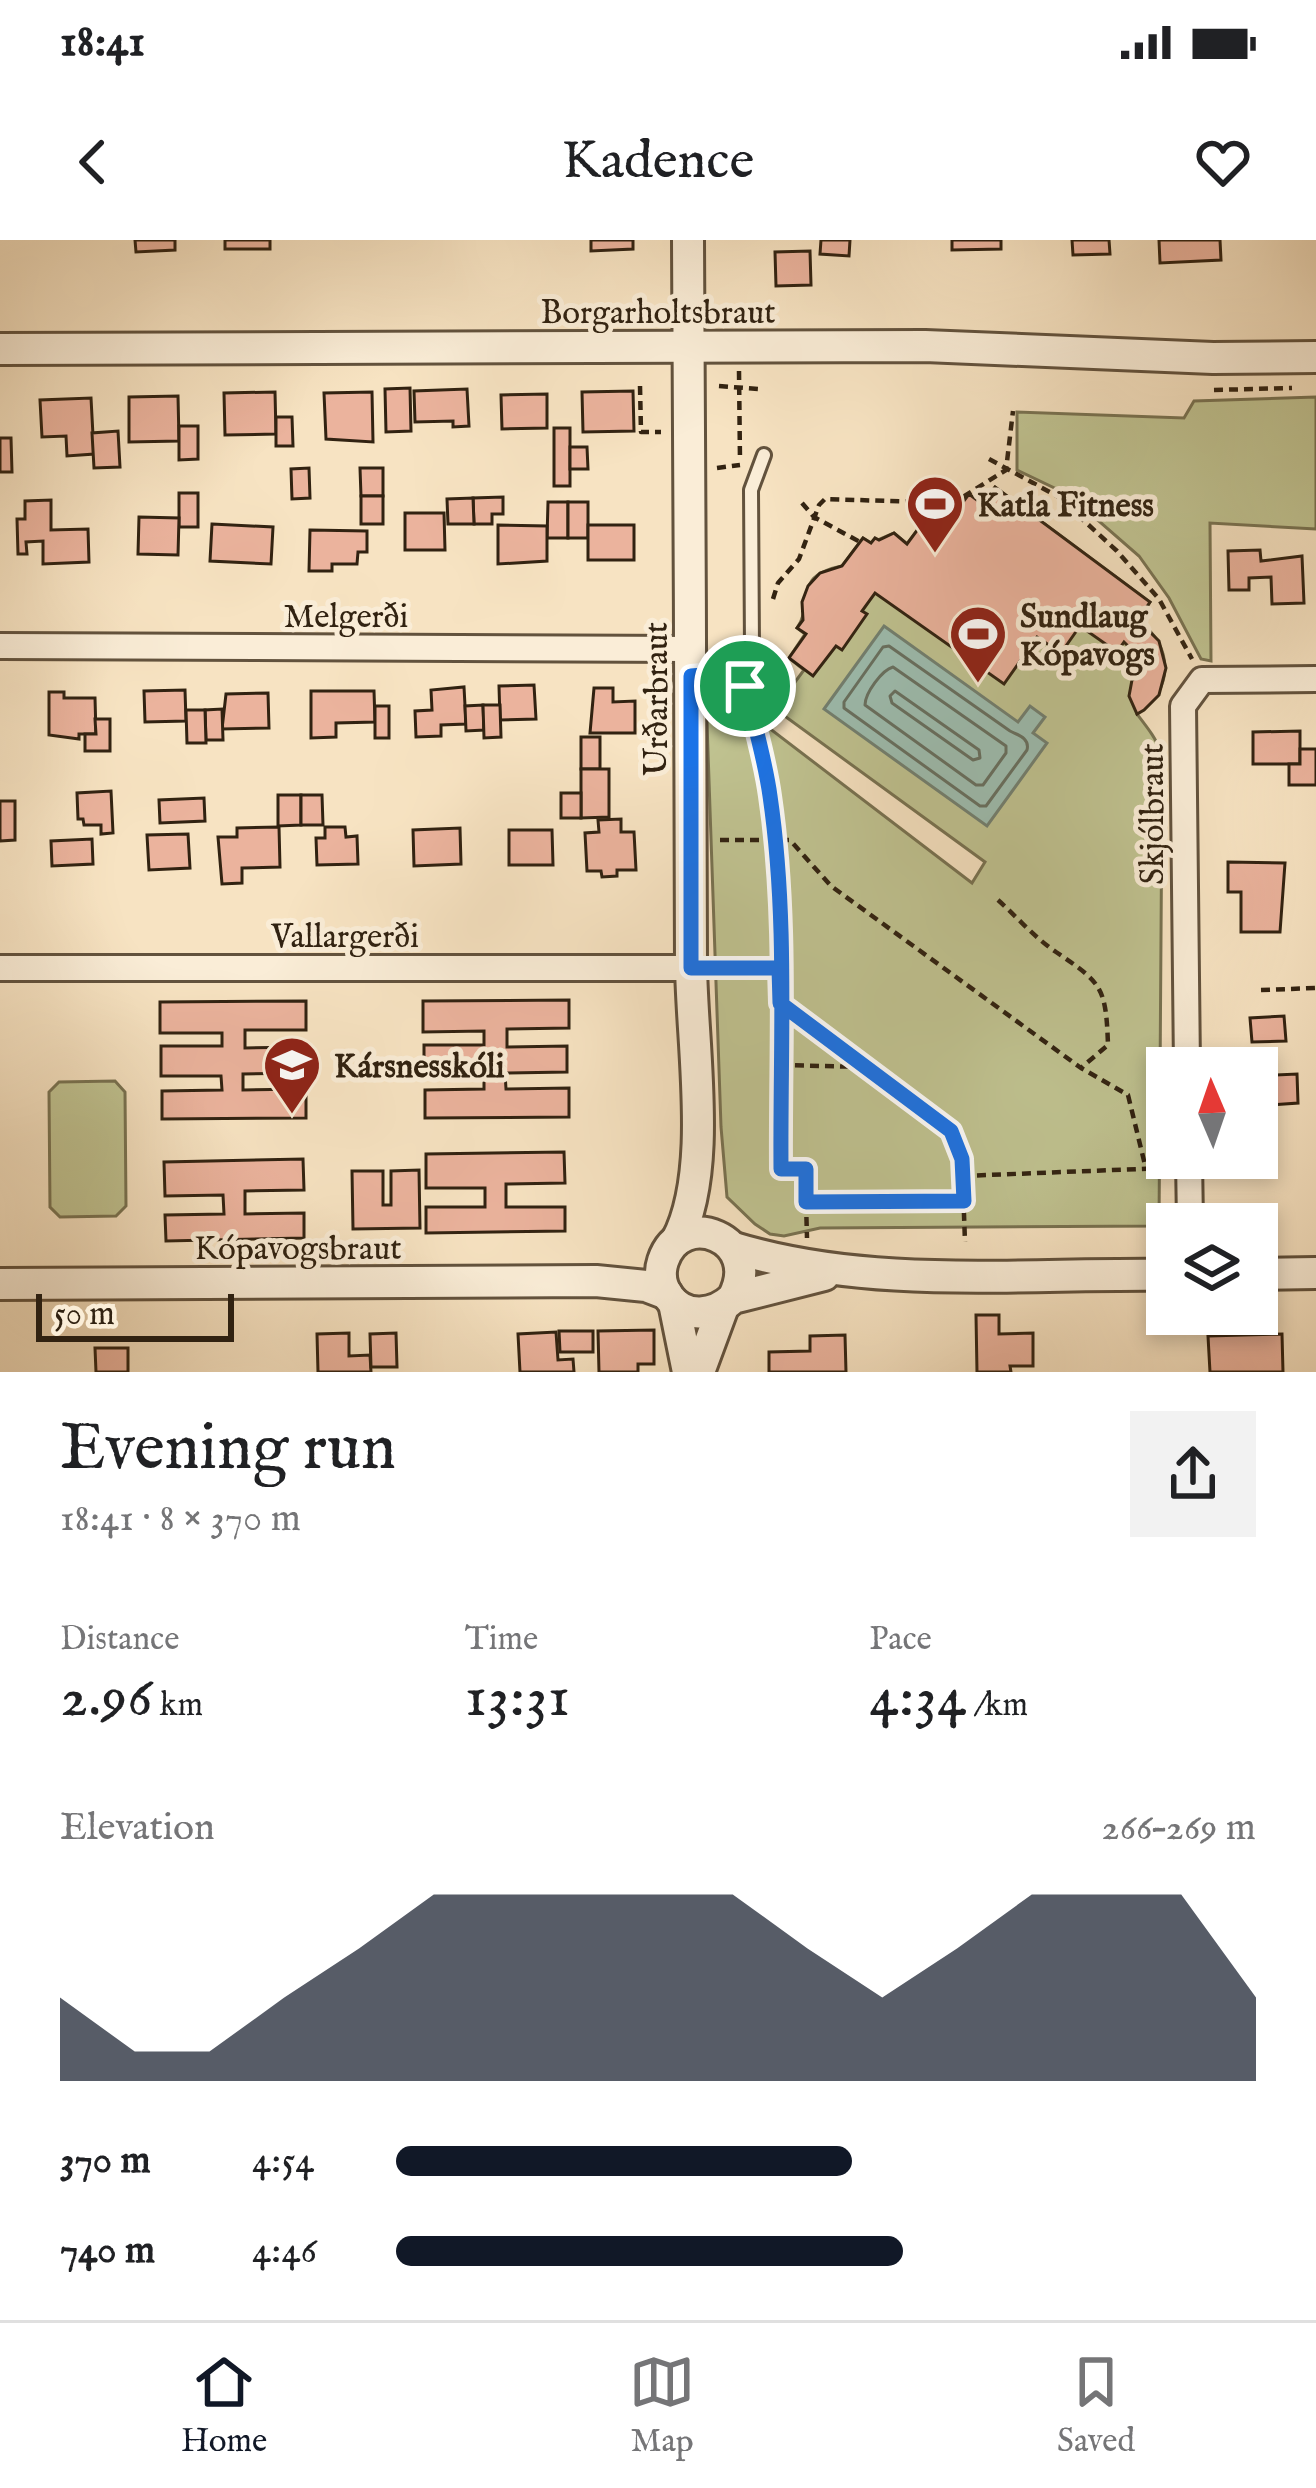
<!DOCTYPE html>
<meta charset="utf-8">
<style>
:root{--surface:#fff;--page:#f2f2f2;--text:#202124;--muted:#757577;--line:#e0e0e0;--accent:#111827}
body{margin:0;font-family:"IM FELL English",serif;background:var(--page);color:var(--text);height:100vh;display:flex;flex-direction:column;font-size:45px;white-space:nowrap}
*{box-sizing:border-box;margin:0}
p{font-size:39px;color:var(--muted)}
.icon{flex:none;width:66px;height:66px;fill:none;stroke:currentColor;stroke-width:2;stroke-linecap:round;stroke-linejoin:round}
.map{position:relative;height:1132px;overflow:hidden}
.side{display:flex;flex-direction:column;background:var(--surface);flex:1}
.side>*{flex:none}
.needle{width:78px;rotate:358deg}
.buttons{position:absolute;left:1146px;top:807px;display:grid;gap:24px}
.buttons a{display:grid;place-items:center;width:132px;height:132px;border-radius:0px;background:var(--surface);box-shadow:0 6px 18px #0003;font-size:60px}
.scale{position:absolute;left:36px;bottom:30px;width:198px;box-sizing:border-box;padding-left:12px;border:6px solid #312211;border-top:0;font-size:33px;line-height:42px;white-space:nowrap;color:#312211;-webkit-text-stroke:9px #faedd7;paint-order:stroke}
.pin{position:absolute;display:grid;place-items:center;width:102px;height:102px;color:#fff;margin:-51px;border:6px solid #fff;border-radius:50%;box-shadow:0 3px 12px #0007}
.round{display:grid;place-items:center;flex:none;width:126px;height:126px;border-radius:0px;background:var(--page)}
.overview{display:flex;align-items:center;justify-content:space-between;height:204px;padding:0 60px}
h1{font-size:66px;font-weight:600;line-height:90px}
.metrics{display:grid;grid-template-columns:repeat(3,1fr);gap:18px;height:204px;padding:12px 60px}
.metrics div{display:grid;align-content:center}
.metrics b{font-size:60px;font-weight:600}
.metrics small{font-size:33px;font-weight:400}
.metrics p{font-size:33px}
.chart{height:336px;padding:24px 60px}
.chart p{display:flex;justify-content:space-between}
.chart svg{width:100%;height:216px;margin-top:12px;fill:var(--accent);opacity:.7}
ul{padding:0 60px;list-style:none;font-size:39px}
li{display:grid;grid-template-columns:192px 144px 1fr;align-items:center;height:90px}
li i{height:30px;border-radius:15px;background:var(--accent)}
.status{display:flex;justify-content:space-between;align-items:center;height:84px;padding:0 60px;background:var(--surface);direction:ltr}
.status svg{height:33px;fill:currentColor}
header{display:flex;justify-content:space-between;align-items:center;height:156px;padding:0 60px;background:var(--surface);font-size:54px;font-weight:600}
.menu{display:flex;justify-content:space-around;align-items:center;height:168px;border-top:3px solid var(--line);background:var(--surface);font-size:33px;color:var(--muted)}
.menu a{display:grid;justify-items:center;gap:6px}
.menu .current{color:var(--accent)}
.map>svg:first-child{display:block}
.green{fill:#c0c391;stroke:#787251;stroke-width:3}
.water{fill:#9dbeb1;stroke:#728071;stroke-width:3}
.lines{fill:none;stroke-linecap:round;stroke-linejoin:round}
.shore{stroke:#677061;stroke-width:3}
.building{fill:#ebb39d;stroke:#312211;stroke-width:3}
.service-casing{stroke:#62523d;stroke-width:18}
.minor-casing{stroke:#62523d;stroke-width:30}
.tertiary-casing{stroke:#62523d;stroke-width:36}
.path{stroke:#312211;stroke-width:4.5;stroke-dasharray:9 6;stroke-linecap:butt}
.service{stroke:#faedd7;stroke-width:12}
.minor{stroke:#faedd7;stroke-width:24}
.tertiary{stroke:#faedd7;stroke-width:30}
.route-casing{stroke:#fff;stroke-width:24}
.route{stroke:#1a73e8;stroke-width:15}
.labels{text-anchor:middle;stroke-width:10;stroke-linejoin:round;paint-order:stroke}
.street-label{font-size:33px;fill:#312211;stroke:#faedd7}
.poi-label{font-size:33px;font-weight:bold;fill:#312211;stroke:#faedd7;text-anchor:start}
</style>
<div class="status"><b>18:41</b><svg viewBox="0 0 49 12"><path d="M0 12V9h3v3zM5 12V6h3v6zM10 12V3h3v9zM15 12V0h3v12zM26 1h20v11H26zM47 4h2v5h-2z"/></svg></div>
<header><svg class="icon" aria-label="back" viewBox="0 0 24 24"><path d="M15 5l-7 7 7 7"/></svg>Kadence<svg class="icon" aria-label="heart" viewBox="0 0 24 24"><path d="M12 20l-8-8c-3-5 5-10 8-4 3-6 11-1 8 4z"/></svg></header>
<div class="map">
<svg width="1316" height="1132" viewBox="0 0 1316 1132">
<rect width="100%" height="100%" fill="#f7e3c2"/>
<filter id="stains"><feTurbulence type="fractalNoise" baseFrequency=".00167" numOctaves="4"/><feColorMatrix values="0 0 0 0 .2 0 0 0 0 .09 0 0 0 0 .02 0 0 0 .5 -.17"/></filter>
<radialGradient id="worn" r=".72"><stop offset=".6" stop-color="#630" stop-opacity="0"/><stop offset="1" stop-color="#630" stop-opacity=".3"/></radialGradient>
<!-- green -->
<g class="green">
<path d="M1316,157v132l-106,-6 1,138 -10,-2 -32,-61 -30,-42 -70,-61 -52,-25v-58l167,6 10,-17z"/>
<path d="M995,247l155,115 -12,18c35,27 37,68 -1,94 20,26 36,45 16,76l9,2 -3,434 -339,2 -36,8 -14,-2 -15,-10 -28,-27 -6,-70 -15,-433 46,21 220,168 13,-21 -210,-153 29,-39 -15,-12 16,-24 -8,-6c18,-26 -6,-52 45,-62l21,-28 8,5 23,-10 13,11 11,-15 4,3 9,-7 13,3 25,-34 14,10z"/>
<path d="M115,841l10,11 1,114 -10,10 -56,1 -10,-10 -1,-115 10,-10z"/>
</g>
<!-- water -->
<path class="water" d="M884,386l134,96 12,-16 15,11 -12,16 14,10 -60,83 -163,-117z"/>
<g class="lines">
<!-- shore -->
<g class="shore">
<path d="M889,406l121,85c8,4 20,7 17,19l-41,56h-6l-136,-98v-6l39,-55z"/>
<path d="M893,427l113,79v7l-23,32h-7l-111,-80c0,-12 17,-35 28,-38z"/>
<path d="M895,451l84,59 1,8 -7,2 -81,-57 -2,-7z"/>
</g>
</g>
<!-- building -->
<g class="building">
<path d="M135,0h40v10l-39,2z"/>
<rect x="225" y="0" width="45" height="9"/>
<path d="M591,0h42v9l-42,2z"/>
<path d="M821,0h29l-1,16 -29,-2z"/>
<path d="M952,0h49v9l-49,1z"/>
<path d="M1072,0h37l1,14 -37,1z"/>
<path d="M1159,0h61l1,20 -61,3z"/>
<path d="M810,11l1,34 -35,1 -1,-34z"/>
<path d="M410,148l1,43 -25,1 -1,-43z"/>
<path d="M467,149l2,37 -16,1v-6l-38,1 -1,-31z"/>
<path d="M633,151l1,40 -51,1 -1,-40z"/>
<path d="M275,152l1,42 -51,1 -1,-42z"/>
<path d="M372,152l1,50 -47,-3 -2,-46z"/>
<path d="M547,154v34l-45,1 -1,-34z"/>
<path d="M178,156l1,45 -50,1v-45z"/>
<path d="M91,158l3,56 -27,2 -1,-20 -24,1 -2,-37z"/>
<path d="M276,177h16l1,29h-17z"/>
<path d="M179,186h19v33l-19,1z"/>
<rect x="554" y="188" width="16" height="58"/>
<path d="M118,191l2,36 -26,1 -2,-35z"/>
<path d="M0,198h11l1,34h-12z"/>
<path d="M570,207h17l1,22h-18z"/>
<path d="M309,228l1,30 -18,1 -1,-30z"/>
<path d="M360,228h23v28h-22z"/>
<path d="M995,247l155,115 -12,18 21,21 7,27 -7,27 -15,15 -7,4 -8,-18 3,-16 8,-5 1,-16 -17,-17 -7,10 -37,-26 -19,27 -24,-16 -33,47 -129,-91 -13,18 5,3 -25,36 -6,-4 -23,30 -24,-18 17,-24 -9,-6 6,-8 -1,-18 6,-16 12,-13 22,-7 21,-28 8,5 4,-5 4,2 15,-7 13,11 11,-15 4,3 13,-7 8,4 26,-35 13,10z"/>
<rect x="179" y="253" width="19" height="34"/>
<rect x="361" y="256" width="22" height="28"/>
<path d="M503,257v17h-11v10h-18l-1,-26z"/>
<path d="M473,258l1,26h-26l-1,-25z"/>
<path d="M51,260v30l37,-1 1,33 -46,2v-23l-17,1 1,12h-9l-1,-35h8v-18z"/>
<path d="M548,262h20v36h-21z"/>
<rect x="568" y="262" width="20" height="36"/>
<path d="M405,273h39l1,37h-40z"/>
<path d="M139,277l40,1 -1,37 -40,-1z"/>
<path d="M212,284l61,3 -2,37 -61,-3z"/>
<path d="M498,285l49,1v35l-49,3z"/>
<rect x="588" y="285" width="46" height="35"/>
<path d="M310,290l57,1v21h-9l-1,12h-25v7h-23z"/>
<path d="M1260,310l1,11 41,-5 2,47 -32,1 -1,-27 -22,1v12h-20l-1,-39z"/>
<path d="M534,445l2,34 -36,1 -1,-34z"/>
<path d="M464,447l2,37 -25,1v11l-25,1 -1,-26 17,-1 -1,-20z"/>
<path d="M594,448h19v14l22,-1v32h-45z"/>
<path d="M185,450l1,31 -41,1 -1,-31z"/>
<path d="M311,451h63l1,31 -39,1v14l-25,1z"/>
<path d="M49,452h15v6h31l1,36h-17v5l-30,-4z"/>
<path d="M268,453l1,35 -47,1 4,-35z"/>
<path d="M483,465l1,25 -18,1 -1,-25z"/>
<path d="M483,465h17l1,32 -17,1z"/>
<rect x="375" y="466" width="14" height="32"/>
<path d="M222,469l1,31h-17l-1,-30z"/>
<path d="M186,470h19l1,33h-19z"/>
<path d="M95,479h15v32h-25v-17h11z"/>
<path d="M1300,491v33h-47v-32z"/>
<rect x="581" y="497" width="19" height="32"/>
<path d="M1300,509h16v36h-27v-21h11z"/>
<path d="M581,529h28v48l-28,1z"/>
<path d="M111,551l2,42 -12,1v-9h-17l-1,-6h-5l-1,-26z"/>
<rect x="561" y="553" width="20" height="25"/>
<path d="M278,555h23v30l-23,1z"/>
<path d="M301,555h21l1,30h-22z"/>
<path d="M204,558l1,23 -45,2 -1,-23z"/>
<path d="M0,561h15v39l-15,1z"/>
<path d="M621,579v13h13l2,38h-19v6l-15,1 -1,-6h-14l-2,-38 14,-1 -1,-12z"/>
<path d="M279,587l1,40 -38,1v15l-20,1 -4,-47h19v-9z"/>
<path d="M325,587h20l1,10 11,-1 1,28 -41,1 -1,-27h9z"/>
<path d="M460,588l1,36 -47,2 -1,-36z"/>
<path d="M509,590h43l1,35h-44z"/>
<path d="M188,594l2,34 -41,2 -2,-35z"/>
<path d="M92,599l1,25 -41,2 -1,-25z"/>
<path d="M1228,622l57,1 -5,69h-39v-40h-13z"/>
<path d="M569,760v28l-62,1v18l60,-1v26l-62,1 1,16 63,-1v29l-144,1v-28l59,-1v-14h-60v-30h60v-14l-61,1v-31z"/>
<path d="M306,761v29h-61v18l59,-1 1,26 -62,1v16l63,-1v29l-144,1v-28l60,-1 -1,-14h-60v-30h61v-13h-62v-31z"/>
<path d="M1284,776l2,25 -34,1 -2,-24z"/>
<path d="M1297,834l1,29 -41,3v-30z"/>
<path d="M564,912l1,31 -59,1v23h59v24l-139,2v-26h59v-19h-59v-34z"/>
<path d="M303,919l1,31 -59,1v23l59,-1v25l-138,3 -1,-26 59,-1 -1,-19 -58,1 -1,-34z"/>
<path d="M419,930l1,58 -67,1 -1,-58h31v34h8v-34z"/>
<path d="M976,1075h23v19l34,-1v33h-23l1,6h-34z"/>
<path d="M654,1090v34h-16v8h-39l-1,-41z"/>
<path d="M559,1091h34v21h-33z"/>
<path d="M556,1092l2,28 15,-1 1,13h-54l-2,-38z"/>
<path d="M349,1093v23l21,-1 1,17h-53l-1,-38z"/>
<path d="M396,1093l1,34h-26l-1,-33z"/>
<path d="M1282,1094l1,38h-73l-2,-36z"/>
<path d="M845,1095l1,37h-77v-20l41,-1v-15z"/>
<path d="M95,1108h33v24h-32z"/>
</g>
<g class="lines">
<!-- service casing -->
<g class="service-casing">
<path id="service" d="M692,436c29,1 52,2 60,-29l-1,-157 13,-35"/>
</g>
<!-- minor casing -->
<g class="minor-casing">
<g id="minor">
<path d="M0,406l691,3"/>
<path d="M0,728h691"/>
<path d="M1187,828l-4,-362 19,-26 114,-1"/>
<path d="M1189,918l1,66"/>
</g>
</g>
<!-- tertiary casing -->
<g class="tertiary-casing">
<g id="tertiary">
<path d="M0,109l925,-3 288,12 103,-1"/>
<path d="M677,1000c37,-70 14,-199 14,-279 -1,-240 -1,-481 -3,-721"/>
<path d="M734,1008c138,42 289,25 433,27"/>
<path d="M1257,1034l59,-1"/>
<path d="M0,1044l596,-3 50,5 21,8"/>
<path d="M733,1058c32,-60 -52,-92 -70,-37 -4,12 -2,25 5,35 17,24 47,19 65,2l91,-23"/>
<path d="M674,1063l14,69"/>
<path d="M699,1132l24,-65"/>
</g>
</g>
<!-- path -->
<g class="path">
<path d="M739,131l1,90"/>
<path d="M640,146l1,46h20"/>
<path d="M719,146l39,3"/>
<path d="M1214,150l78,-2"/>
<path d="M989,219l68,37 60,55 42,48 33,60"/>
<path d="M717,228l23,-3"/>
<path d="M802,263l12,14 46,25"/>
<path d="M773,359l5,-16 21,-24 20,-54 6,-6 128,4 53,-33 7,-59"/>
<path d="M756,442l13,-13 5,-22"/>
<path d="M745,448l16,60 15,92 4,163 171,128 11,28 3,83"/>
<path d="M720,600h70l41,46 250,182 47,27 18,74"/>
<path d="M998,660c19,17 37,38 58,52 46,31 50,35 52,93l-26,22"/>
<path d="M719,728h60"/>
<path d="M1261,750l55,-2"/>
<path d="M780,766l1,163h25v33l157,-1"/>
<path d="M780,825l85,2"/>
<path d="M962,936l203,-8"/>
<path d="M806,962l1,36"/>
</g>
<!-- service -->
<use href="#service" class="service"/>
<!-- minor -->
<use href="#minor" class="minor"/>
<!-- tertiary -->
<use href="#tertiary" class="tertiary"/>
</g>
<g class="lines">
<!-- route casing -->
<g class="route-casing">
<path id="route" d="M745,446l-5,-14 -49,4v292h88l1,35 171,128 11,28 2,42 -158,1v-33h-25c-1,-123 7,-251 -11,-373 -5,-37 -16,-73 -25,-110"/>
</g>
<!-- route -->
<use href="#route" class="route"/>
</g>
<!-- icons -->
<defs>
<g id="stadium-pin" transform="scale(3)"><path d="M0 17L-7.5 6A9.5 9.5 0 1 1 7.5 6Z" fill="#8f2418" stroke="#faedd7"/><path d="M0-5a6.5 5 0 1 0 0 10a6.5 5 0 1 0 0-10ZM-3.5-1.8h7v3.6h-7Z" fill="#fff"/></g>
<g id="school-pin" transform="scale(3)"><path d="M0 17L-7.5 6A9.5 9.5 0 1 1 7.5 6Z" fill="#8f2418" stroke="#faedd7"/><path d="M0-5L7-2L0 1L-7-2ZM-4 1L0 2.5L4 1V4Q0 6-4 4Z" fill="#fff"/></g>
</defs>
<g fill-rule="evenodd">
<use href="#stadium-pin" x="935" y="264"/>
<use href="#stadium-pin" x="978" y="394"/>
<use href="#school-pin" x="292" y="825"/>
</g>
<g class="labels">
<!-- street labels -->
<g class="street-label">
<text x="658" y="83">Borgarholtsbraut</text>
<text x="346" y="387">Melgerði</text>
<text transform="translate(655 459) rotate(-90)" y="12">Urðarbraut</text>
<text transform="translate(1151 574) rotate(-90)" y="12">Skjólbraut</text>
<text x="345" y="707">Vallargerði</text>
<text x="298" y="1019">Kópavogsbraut</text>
</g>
<!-- poi labels -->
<g class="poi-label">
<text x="977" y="276">Katla Fitness</text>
<text x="1020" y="387">Sundlaug<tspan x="1020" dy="38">Kópavogs</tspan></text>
<text x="334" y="837">Kársnesskóli</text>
</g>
</g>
<rect width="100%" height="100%" filter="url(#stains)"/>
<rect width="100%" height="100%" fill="url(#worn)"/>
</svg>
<div class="buttons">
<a><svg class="needle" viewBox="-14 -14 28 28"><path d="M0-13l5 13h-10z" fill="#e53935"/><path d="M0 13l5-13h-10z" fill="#757577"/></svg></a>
<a><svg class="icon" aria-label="layers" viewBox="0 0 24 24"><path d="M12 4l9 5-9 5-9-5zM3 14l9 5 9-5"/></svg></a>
</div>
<div class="scale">50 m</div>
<div class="pin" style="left:745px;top:446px;background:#1e9e55"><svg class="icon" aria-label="arrive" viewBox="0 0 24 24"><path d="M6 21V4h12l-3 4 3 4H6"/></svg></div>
</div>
<section class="side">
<div class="overview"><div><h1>Evening run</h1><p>18:41 · 8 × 370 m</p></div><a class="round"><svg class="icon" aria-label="share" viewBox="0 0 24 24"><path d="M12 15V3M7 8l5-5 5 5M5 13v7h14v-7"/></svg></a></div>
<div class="metrics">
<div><p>Distance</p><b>2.96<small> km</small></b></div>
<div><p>Time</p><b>13:31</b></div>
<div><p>Pace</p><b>4:34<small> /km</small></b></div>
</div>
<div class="chart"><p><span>Elevation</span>266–269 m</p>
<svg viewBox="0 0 160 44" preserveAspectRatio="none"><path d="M0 44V27L10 38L20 38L30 27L40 17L50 6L60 6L70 6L80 6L90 6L100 17L110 27L120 17L130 6L140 6L150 6L160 27V44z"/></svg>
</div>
<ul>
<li><b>370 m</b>4:54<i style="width:53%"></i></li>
<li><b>740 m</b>4:46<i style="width:59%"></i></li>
</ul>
</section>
<nav class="menu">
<a class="current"><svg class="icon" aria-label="home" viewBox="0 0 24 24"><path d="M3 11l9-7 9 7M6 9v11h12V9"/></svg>Home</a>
<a><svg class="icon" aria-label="map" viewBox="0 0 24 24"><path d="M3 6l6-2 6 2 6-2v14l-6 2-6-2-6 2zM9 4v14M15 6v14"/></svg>Map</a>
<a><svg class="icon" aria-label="saved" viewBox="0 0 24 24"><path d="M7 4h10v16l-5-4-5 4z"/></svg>Saved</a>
</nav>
